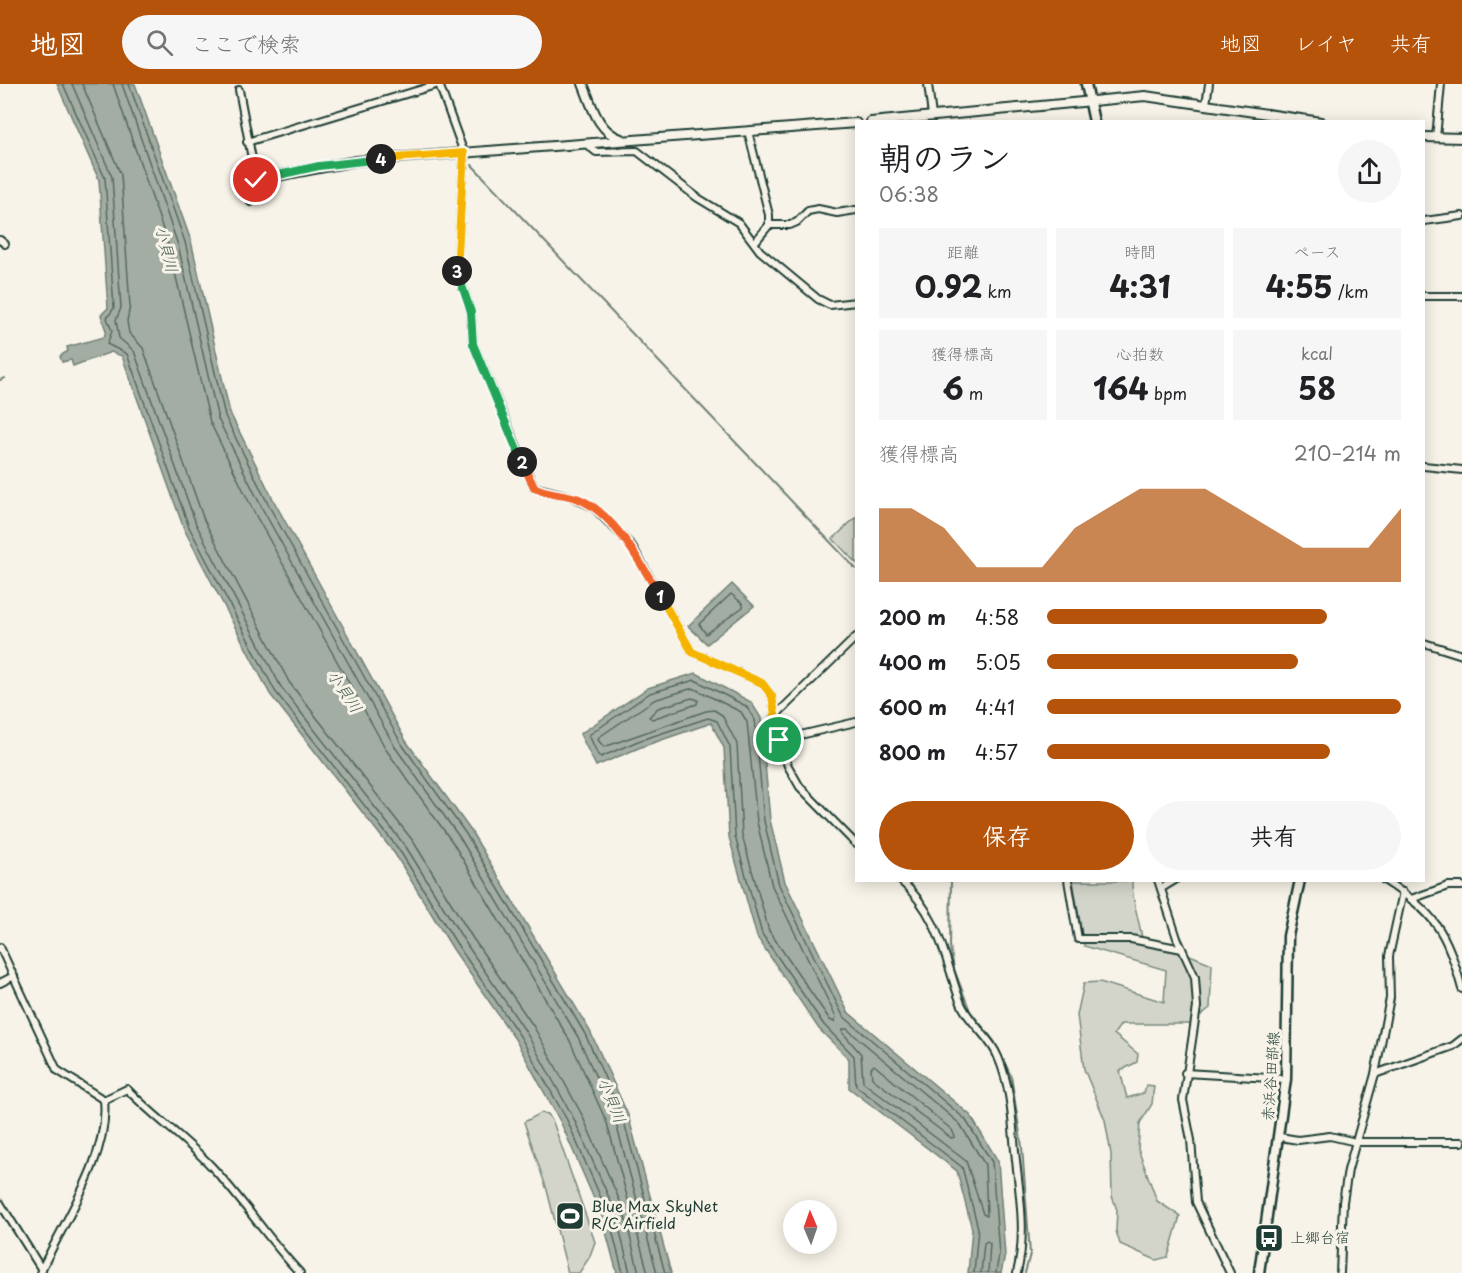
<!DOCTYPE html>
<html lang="ja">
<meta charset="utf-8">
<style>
:root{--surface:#fff;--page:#f6f6f6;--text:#202124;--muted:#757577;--accent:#b45309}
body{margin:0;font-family:"Playpen Sans","Klee One",sans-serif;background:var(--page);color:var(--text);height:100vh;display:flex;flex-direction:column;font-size:22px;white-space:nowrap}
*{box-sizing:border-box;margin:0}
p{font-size:20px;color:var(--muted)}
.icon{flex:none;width:33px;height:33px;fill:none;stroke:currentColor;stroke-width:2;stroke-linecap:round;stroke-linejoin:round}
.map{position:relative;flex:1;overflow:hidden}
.drawer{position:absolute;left:855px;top:36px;width:570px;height:762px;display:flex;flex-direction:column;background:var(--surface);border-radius:0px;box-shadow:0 3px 15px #0003}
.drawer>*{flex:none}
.needle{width:39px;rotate:358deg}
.buttons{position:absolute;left:783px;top:1116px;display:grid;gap:12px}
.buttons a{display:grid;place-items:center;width:54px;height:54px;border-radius:50%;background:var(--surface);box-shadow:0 3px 15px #0003;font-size:30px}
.pin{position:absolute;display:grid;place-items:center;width:51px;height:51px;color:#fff;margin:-26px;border:3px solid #fff;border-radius:50%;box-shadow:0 2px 6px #0007}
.km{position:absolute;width:30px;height:30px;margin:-15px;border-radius:50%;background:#222;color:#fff;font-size:16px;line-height:30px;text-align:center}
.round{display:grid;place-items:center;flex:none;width:63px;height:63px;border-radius:32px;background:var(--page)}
.summary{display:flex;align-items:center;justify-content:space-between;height:102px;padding:0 24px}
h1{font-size:33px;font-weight:700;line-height:45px}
.metrics{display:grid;grid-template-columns:repeat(3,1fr);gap:9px;height:102px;padding:6px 24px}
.metrics div{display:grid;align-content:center;border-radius:0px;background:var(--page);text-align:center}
.metrics b{font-size:30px;font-weight:700}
.metrics small{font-size:16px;font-weight:400}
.metrics p{font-size:16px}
.chart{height:168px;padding:12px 24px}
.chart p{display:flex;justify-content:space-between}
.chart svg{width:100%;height:108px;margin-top:6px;fill:var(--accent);opacity:.7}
.button{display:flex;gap:12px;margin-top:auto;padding:12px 24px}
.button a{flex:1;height:69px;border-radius:36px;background:var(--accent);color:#fff;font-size:24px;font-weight:700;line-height:69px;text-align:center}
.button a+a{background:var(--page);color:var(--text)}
ul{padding:0 24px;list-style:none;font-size:20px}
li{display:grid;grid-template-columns:96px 72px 1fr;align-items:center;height:45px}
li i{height:15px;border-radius:8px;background:var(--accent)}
header{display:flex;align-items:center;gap:36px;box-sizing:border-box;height:84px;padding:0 30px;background:var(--accent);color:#fff}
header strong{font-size:28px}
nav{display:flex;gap:33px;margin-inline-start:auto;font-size:21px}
.search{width:420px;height:54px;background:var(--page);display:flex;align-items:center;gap:15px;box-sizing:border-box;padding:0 21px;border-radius:33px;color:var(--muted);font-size:22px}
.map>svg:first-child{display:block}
.green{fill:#d3d5ca;stroke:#79897f;stroke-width:1.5}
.water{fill:#a4ada3;stroke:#6f8077;stroke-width:1.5}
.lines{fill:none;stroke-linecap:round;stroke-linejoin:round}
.shore{stroke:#546a60;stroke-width:1.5}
.stream{stroke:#6f8077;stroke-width:2}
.minor-casing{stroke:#1f3d34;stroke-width:10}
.tertiary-casing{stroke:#1f3d34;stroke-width:12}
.secondary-casing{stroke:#1f3d34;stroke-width:13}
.minor{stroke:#f7f3e8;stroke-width:6}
.tertiary{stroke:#f7f3e8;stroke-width:8}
.secondary{stroke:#f7f3e8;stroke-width:8}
.split-1-casing{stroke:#fff;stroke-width:12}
.split-2-casing{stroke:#fff;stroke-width:12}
.split-3-casing{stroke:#fff;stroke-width:12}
.split-4-casing{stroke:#fff;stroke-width:12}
.split-5-casing{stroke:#fff;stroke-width:12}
.split-1{stroke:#f5b400;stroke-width:8}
.split-2{stroke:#f0652b;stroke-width:8}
.split-3{stroke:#22a559;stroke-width:8}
.split-4{stroke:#f5b400;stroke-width:8}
.split-5{stroke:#22a559;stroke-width:8}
.labels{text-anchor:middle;stroke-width:6;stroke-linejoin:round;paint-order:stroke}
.street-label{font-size:15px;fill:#1f3d34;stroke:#f7f3e8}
.poi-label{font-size:15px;fill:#1f3d34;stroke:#f7f3e8;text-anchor:start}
.water-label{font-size:16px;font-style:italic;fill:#405950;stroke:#f7f3e8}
</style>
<header>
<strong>地図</strong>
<div class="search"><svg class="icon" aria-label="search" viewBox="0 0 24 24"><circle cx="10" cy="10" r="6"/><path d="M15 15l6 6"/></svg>ここで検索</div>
<nav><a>地図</a><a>レイヤ</a><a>共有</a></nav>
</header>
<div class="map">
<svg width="1462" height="1189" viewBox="0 0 1462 1189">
<rect width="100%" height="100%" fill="#f7f3e8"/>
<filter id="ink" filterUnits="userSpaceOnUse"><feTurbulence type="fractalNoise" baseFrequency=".0167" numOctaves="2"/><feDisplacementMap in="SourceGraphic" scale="12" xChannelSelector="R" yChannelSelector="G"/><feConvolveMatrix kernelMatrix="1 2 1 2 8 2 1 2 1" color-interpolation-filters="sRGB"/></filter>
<g filter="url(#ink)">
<!-- green -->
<g class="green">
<path d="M856,433v46l-23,-24z"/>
<path d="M1073,797h59c-1,20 9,43 11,64l37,6 32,13 -2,44 -20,16h-69l-7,10 24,20 -1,8 -17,9 7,27 17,-5 2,-8 8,1 -2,18 -12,19 -2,26 19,52 23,15 -12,41 -12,3 -36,-16 -4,-13 1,-21 -5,-14 -1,-42 -6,-34 -21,-51 -7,-54 7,-32 16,-1 64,20 2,-32 -82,-24z"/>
<path d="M541,1029l7,1 5,8 42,120 -6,16 -10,15h-11l-21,-83 -23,-68z"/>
</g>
<!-- water -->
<g class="water">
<path d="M57,0h78l56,157 39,172 45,90 131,238 65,90 119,200 38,84 43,158h-54l-15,-56 -17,-39 -24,-55 -46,-84 -62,-90 -58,-95 -125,-160 -86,-165 -62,-173 -11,-4 -38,14 -2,-6 -9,2 -2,-6 8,-5 -1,-4 37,-10 2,-6 -5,-16 7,-7 -9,-128z"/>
<path d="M732,500l22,22 -47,38 -19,-18z"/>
<path d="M696,589l55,29 10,16 9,102 15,62 63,130 122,103 28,46 7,94 -4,18h-33l4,-44 -15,-58 -108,-83v-29l-30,-30 -62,-92 -28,-100 -5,-89 -13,-25 -70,24 -45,19 -16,-32 68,-46z"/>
</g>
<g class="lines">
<!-- shore -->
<g class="shore">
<path d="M63,0l42,94 9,130 -7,10 5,13 -5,13 20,10 62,173 86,164 125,160 58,95 62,90 47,84 41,94 15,59"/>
<path d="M72,0l40,93 9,131 -5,12 3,18 15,13 62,173 85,163 125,160 59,95 61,90 47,85 42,94 15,62"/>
<path d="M82,0l39,91 9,131 -3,15 2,12 14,15 61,172 85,162 124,159 59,96 62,90 47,86 42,95 16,65"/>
<path d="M113,0l56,163 41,175 45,92 132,237 66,92 117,198 37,82 41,150"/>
<path d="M122,0l56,161 40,174 45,91 132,237 65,91 118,199 37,83 42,153"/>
<path d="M129,0l56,158 40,174 44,90 132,237 65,91 119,200 38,84 42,155"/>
<path d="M731,510l12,10v3l-37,27 -7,-10z"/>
<path d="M693,604l48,24 6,10 10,100 15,64 64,131 -2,5 -4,-2 -61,-89 -27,-96 -5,-91 -15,-29 -8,-5 -8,1 -102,36 -6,-7 1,-3 55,-37z"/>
<path d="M692,614l6,2 -1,4 -45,15 -3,-2 9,-9z"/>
<path d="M843,945h4l113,95 25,41 2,51 -4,-2 -17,-53 -103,-79 -2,-28 -18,-21z"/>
<path d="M874,981l78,65 3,7 -4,1 -79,-60 -1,-10z"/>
<path d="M974,1189l4,-45 -16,-61 -106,-81 -2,-30 -30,-31 -62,-91 -27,-98 -5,-89 -13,-26 -9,-3 -70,23 -37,16 -3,-2 -9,-20 61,-42 45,-13 51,26 9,14 9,101 15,64 64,131 122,103 27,43 7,92 -3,19"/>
<path d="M981,1189l3,-30 3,-2 3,2 -2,30"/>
</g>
<!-- stream -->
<g class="stream">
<path d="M472,81l384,404"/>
<path d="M0,296l5,-2"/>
<path d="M951,796l-1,66 4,23 16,42 24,30 17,35 11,71 8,107 -5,19"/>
</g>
<!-- minor casing -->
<g class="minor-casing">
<g id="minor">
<path d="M439,0l25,69 -7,116 14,43 2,32 61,143 36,9 23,11 39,39 60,106 70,31 10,13 7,44 9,26 12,21 56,57"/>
<path d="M928,0l4,32"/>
<path d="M239,6l17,90 -5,22"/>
<path d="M1206,20l3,-20"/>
<path d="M748,47l21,84v10l-14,17"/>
<path d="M1436,54l5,-54"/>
<path d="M247,58l192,-58"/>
<path d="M585,59l11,9 41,-1 61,47 41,25 21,28 58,48 12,6 26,-3"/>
<path d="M1424,137l38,-5"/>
<path d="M769,141h21l7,-3 11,-11 10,-2 19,4 19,-3"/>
<path d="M0,156l5,4"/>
<path d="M1424,212h38"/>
<path d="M1424,382l38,4"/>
<path d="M1424,559l38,12"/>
<path d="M777,630l79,-77"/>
<path d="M779,656l77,-18"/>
<path d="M900,796c39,34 44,76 60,121 8,22 30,35 38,56 13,30 14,62 17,94 4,40 12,82 2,122"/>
<path d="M1068,796l10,59h53l51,10"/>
<path d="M1158,796l19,58 18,39 2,30 -14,93 8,40 5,62 34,71"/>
<path d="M1384,796c52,34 62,50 78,109"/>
<path d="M1162,804l13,-8"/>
<path d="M1411,815l37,-13h14"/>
<path d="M0,863l57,123 47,30c6,57 -41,122 -64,173"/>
<path d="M0,899l14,-7"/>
<path d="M1185,989l101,6"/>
<path d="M1375,990l78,-28 9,-7"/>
<path d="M104,1016l23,-11c27,28 59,50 85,78 31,33 56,72 88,106"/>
<path d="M1280,1053l18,3 32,-4 26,6h106"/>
<path d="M0,1119l42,67"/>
<path d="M1340,1189l3,-71 5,-32 27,-96 15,-76 -1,-42 14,-64"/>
</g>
</g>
<!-- tertiary casing -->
<g class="tertiary-casing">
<g id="tertiary">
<path d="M583,0c9,21 14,47 38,55"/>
<path d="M871,38l274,-26 176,26"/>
<path d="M1424,53l38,1"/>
<path d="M256,96l100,-19 500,-38"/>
</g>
</g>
<!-- secondary casing -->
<g class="secondary-casing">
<g id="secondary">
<path d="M1086,0l8,38"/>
<path d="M1259,1189l27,-194 2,-143 12,-56"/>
</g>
</g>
<!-- minor -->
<use href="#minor" class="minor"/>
<!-- tertiary -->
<use href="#tertiary" class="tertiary"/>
<!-- secondary -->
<use href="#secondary" class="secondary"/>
</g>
</g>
<g class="lines" filter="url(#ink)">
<!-- split-1 casing -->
<g class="split-1-casing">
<path id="split-1" d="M660,512l32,56 70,31 10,13 7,44"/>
</g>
<!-- split-2 casing -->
<g class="split-2-casing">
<path id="split-2" d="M522,378l12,25c14,8 31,6 45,12 36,15 62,65 81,97"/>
</g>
<!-- split-3 casing -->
<g class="split-3-casing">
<path id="split-3" d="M457,187l14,41 2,32 49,118"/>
</g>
<!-- split-4 casing -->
<g class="split-4-casing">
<path id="split-4" d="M381,75l83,-6 -7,118"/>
</g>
<!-- split-5 casing -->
<g class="split-5-casing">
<path id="split-5" d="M256,96l63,-14 62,-7"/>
</g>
<!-- split-1 -->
<use href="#split-1" class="split-1"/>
<!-- split-2 -->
<use href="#split-2" class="split-2"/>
<!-- split-3 -->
<use href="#split-3" class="split-3"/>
<!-- split-4 -->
<use href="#split-4" class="split-4"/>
<!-- split-5 -->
<use href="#split-5" class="split-5"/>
</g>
<!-- icons -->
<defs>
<g id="stadium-square" transform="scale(1.5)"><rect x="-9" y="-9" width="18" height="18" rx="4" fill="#1f3d34" stroke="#f7f3e8"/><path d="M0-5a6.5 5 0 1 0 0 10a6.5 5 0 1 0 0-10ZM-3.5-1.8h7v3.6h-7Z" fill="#fff"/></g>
<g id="bus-square" transform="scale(1.5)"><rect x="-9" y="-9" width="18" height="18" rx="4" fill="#1f3d34" stroke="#f7f3e8"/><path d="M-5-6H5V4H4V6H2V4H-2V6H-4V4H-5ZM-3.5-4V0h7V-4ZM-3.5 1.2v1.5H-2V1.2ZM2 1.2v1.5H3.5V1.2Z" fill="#fff"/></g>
</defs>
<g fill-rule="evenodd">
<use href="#stadium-square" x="570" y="1132"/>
<use href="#bus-square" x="1269" y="1154"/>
</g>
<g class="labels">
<!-- street labels -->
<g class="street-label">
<text transform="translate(1271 992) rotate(-86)" y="5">赤浜谷田部線</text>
</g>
<!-- poi labels -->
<g class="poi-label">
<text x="591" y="1128">Blue Max SkyNet<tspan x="591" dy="17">R/C Airfield</tspan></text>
<text x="1290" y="1159">上郷台宿</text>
</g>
<!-- water labels -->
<g class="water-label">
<text transform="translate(167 165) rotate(76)" y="6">小貝川</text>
<text transform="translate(345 607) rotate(56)" y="6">小貝川</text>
<text transform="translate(612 1016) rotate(68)" y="6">小貝川</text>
</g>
</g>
</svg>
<div class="buttons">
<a><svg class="needle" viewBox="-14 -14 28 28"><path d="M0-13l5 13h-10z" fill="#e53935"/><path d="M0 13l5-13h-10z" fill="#757577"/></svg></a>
</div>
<div class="pin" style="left:779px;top:656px;background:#1e9e55"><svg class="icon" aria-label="arrive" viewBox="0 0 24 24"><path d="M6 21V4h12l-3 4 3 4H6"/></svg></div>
<div class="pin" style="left:256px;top:96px;background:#d93025"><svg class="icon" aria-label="check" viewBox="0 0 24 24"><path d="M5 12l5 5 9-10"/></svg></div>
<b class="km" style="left:660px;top:512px">1</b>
<b class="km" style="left:522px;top:378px">2</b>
<b class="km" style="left:457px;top:187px">3</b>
<b class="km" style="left:381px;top:75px">4</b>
<section class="drawer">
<div class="summary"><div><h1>朝のラン</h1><p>06:38</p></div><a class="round"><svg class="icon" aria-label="share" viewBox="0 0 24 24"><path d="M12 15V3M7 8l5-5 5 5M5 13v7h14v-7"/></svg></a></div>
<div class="metrics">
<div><p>距離</p><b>0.92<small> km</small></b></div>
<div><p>時間</p><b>4:31</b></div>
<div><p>ペース</p><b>4:55<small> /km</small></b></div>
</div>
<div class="metrics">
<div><p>獲得標高</p><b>6<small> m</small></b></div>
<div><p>心拍数</p><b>164<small> bpm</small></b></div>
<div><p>kcal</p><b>58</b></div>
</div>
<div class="chart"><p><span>獲得標高</span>210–214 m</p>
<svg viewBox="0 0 160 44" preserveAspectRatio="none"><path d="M0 44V14L10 14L20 22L30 38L40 38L50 38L60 22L70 14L80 6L90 6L100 6L110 14L120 22L130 30L140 30L150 30L160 14V44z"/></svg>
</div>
<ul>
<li><b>200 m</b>4:58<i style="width:79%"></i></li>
<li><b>400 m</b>5:05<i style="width:71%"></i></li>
<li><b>600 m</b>4:41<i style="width:100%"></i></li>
<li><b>800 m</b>4:57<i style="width:80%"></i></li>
</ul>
<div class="button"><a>保存</a><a>共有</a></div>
</section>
</div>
